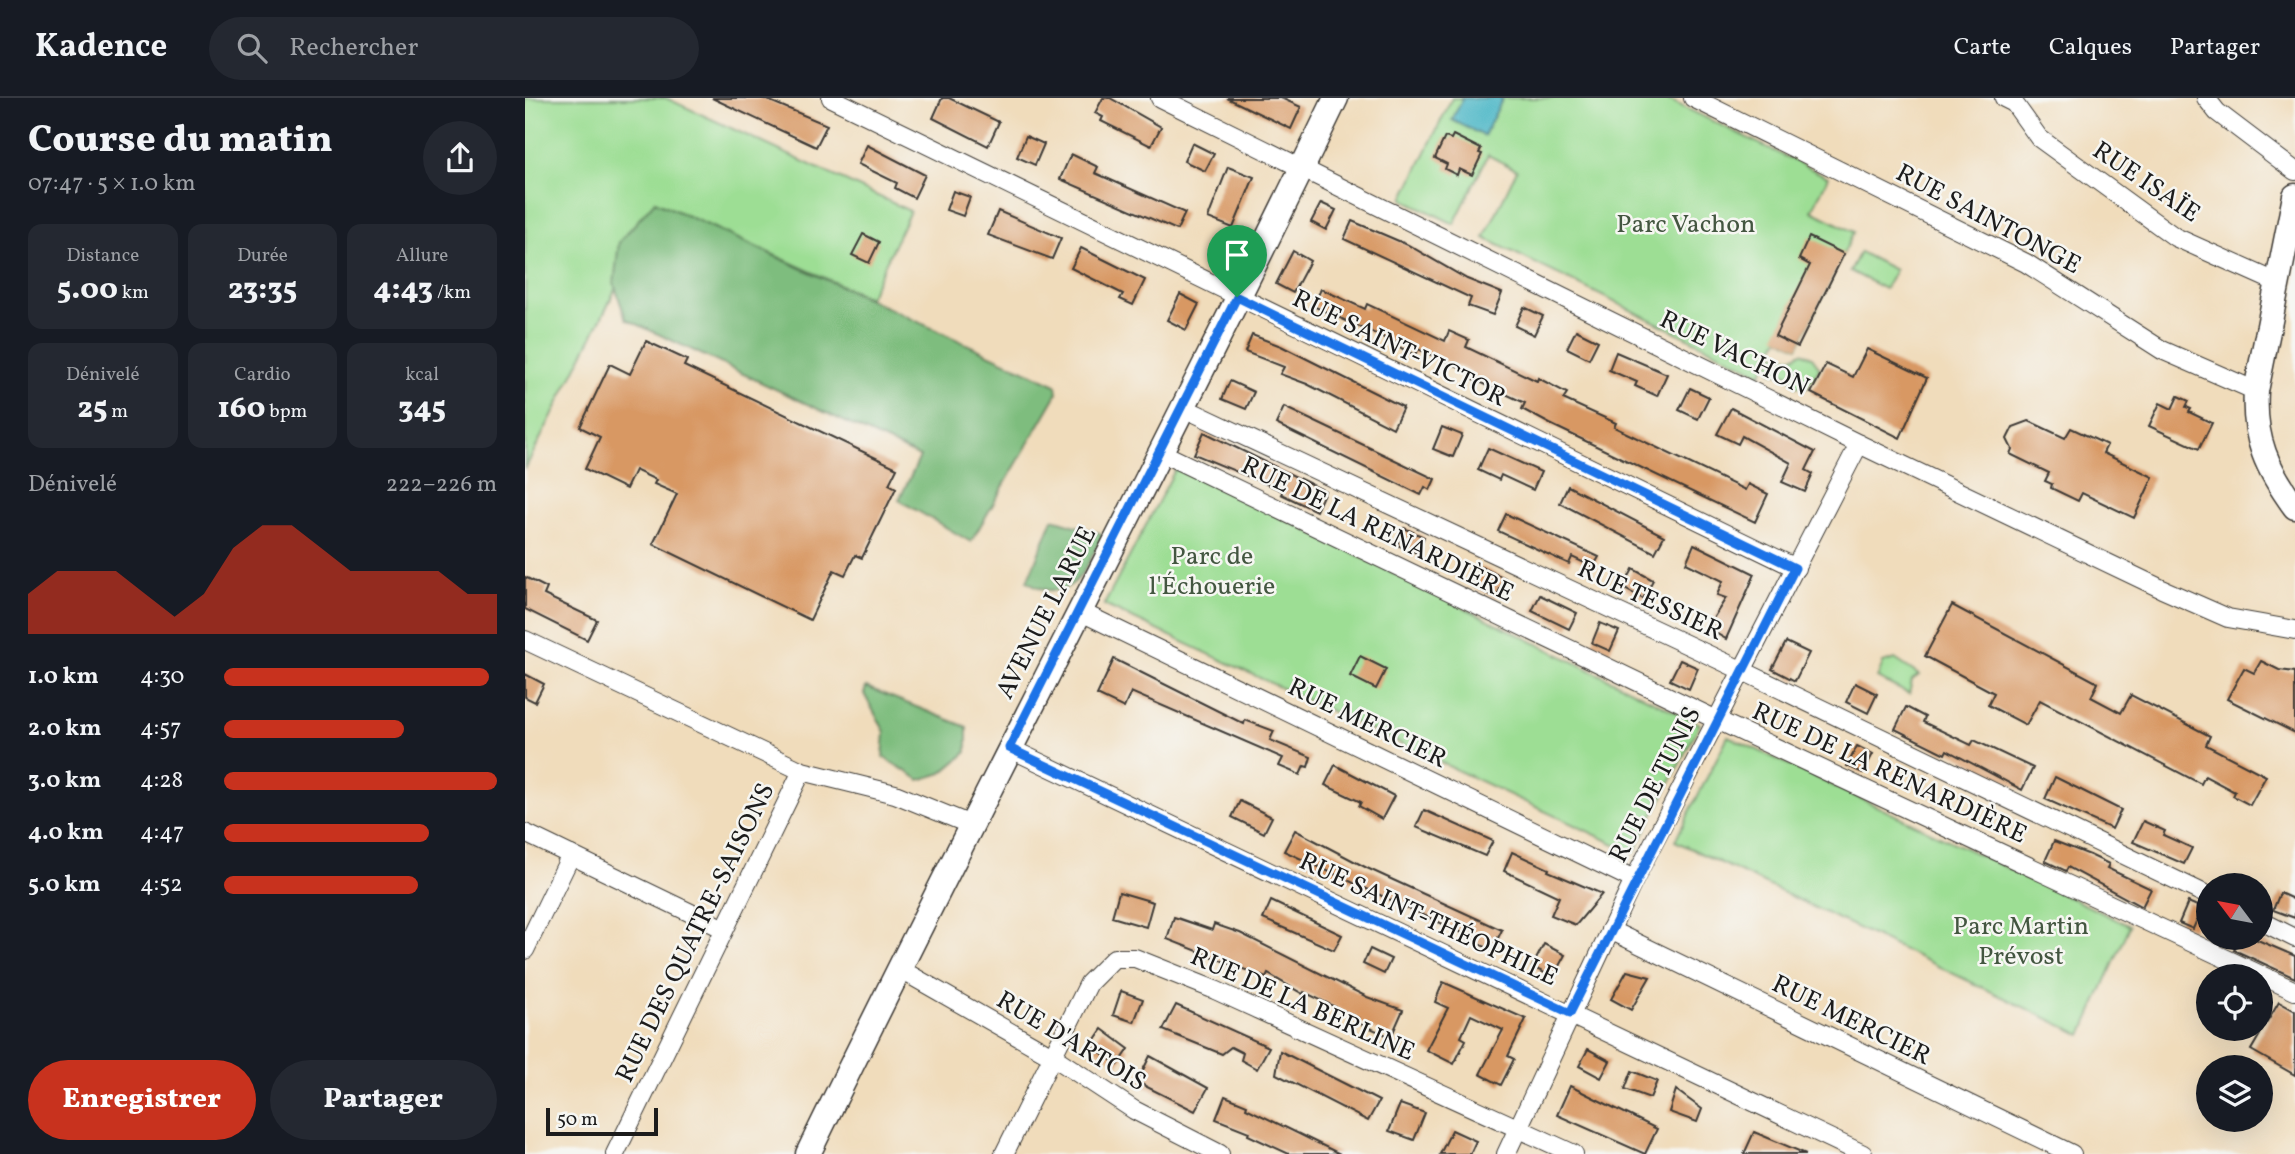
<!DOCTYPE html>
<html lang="fr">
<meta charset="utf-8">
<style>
:root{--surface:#171b24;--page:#242831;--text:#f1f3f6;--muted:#9ea1a6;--line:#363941;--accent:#c8321e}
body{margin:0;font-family:Vollkorn,serif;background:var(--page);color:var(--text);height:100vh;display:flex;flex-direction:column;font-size:26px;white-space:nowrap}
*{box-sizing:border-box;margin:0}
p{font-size:23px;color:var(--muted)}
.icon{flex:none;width:38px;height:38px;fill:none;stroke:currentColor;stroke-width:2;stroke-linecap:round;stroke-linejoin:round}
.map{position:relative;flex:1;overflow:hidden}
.drawer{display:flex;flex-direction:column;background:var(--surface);width:525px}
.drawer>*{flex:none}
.needle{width:46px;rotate:302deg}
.buttons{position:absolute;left:1671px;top:775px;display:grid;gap:14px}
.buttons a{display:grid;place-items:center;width:77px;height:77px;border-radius:50%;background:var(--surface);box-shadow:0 7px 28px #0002;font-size:35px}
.scale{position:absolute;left:21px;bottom:18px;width:112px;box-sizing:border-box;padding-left:7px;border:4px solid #1c1c1c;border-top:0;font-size:19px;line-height:24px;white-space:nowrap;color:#1c1c1c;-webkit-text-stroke:5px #f6f6f2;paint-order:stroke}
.pin{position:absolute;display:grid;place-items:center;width:60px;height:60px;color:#fff;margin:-72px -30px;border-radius:50% 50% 50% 0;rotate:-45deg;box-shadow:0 0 7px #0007}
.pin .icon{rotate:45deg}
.round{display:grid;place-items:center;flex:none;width:74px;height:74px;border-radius:37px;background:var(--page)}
.summary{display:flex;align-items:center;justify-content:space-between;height:119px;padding:0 28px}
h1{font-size:38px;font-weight:800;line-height:52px}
.stats{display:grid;grid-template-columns:repeat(3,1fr);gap:10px;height:119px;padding:7px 28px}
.stats div{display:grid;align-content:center;border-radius:14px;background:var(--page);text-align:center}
.stats b{font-size:30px;font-weight:800}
.stats small{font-size:19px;font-weight:400}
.stats p{font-size:19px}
.chart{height:196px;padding:14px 28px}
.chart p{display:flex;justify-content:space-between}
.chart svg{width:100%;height:126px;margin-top:7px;fill:var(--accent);opacity:.7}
.primary-button{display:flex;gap:14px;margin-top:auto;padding:14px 28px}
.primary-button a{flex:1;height:80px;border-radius:42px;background:var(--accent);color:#fff;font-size:28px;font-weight:800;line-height:80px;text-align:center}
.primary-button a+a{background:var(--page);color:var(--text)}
ul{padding:0 28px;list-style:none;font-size:23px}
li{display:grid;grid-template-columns:112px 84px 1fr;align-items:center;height:52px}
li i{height:18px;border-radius:9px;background:var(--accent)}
header{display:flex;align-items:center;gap:42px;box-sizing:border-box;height:98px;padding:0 35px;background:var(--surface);border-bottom:2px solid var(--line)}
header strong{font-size:33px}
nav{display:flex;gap:38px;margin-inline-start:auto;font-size:24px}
.search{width:490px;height:63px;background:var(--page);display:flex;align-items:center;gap:18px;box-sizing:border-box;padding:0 24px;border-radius:38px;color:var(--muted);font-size:26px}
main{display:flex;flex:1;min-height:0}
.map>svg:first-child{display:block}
.green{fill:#9dde94;stroke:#5c7d58;stroke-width:2}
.forest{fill:#7ebd7e;stroke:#4d6c4d;stroke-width:2}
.water{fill:#4ab6c6;stroke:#336971;stroke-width:2}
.building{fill:#d89863}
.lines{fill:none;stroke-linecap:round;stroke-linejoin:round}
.street-casing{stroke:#3c3934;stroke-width:20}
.secondary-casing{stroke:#3c3934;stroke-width:27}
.street{stroke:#fff;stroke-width:18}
.secondary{stroke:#fff;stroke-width:24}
.route-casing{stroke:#fff;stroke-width:14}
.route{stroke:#1a73e8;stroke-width:9}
.labels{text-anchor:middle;stroke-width:5;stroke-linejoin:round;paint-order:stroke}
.street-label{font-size:26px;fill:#1c1c1c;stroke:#f6f6f2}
.park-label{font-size:26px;fill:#435640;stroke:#f6f6f2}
</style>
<header>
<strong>Kadence</strong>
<div class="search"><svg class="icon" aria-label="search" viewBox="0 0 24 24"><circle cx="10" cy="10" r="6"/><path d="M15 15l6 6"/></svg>Rechercher</div>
<nav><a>Carte</a><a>Calques</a><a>Partager</a></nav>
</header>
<main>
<section class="drawer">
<div class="summary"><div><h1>Course du matin</h1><p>07:47 · 5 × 1.0 km</p></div><a class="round"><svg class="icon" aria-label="share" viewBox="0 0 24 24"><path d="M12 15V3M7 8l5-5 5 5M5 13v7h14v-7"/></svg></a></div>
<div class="stats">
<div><p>Distance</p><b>5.00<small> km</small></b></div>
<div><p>Durée</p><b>23:35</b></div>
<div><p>Allure</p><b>4:43<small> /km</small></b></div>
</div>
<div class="stats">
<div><p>Dénivelé</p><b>25<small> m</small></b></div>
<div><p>Cardio</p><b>160<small> bpm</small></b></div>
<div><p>kcal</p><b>345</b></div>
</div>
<div class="chart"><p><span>Dénivelé</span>222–226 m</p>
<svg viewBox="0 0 160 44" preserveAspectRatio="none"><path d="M0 44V30L10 22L20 22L30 22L40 30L50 38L60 30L70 14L80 6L90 6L100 14L110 22L120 22L130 22L140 22L150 30L160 30V44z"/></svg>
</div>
<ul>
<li><b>1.0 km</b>4:30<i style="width:97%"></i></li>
<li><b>2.0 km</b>4:57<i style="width:66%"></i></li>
<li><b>3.0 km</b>4:28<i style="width:100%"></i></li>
<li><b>4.0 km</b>4:47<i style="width:75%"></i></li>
<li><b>5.0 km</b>4:52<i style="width:71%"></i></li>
</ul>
<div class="primary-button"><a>Enregistrer</a><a>Partager</a></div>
</section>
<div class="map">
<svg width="1770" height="1056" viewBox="0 0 1770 1056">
<rect width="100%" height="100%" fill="#f6f6f2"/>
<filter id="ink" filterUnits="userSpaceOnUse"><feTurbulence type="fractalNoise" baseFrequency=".0143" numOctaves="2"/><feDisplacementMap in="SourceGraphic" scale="14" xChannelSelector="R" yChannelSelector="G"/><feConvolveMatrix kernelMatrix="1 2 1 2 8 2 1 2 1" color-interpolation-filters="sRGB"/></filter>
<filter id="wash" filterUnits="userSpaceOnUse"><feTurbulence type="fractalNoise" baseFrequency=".00686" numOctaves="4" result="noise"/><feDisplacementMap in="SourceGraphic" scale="28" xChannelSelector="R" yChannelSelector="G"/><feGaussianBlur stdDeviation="1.57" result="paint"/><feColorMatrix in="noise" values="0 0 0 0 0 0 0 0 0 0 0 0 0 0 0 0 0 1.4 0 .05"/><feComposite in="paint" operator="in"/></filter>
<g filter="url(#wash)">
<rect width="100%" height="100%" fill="#f0dcbb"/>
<!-- green -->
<g class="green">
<path d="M0,0h141l244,113 -41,87 -214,-97 -46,102 -84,166z"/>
<path d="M927,0h213l163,79 -16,34 42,21 -56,115 -19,-9 -18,36 -277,-136 33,-68 -29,-15 -34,69 -51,-25z"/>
<path d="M1335,154l35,18 -10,19 -35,-18z"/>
<path d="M1277,254l10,5 8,11 -13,19 -10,-1 -10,-12 -15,-2 -3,-8 6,-10 19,3z"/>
<path d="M652,368l523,258 -66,129 -530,-248z"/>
<path d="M1370,561l24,16 -7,5 -3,14 -32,-16 6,-15z"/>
<path d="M1203,638l402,190 -48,109 -407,-194z"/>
</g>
<!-- forest -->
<g class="forest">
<path d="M130,103l401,184 1,9 -86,148 -72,-42 21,-43 -294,-138 -12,-35 5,-42z"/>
<path d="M528,421l50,15c-17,34 -31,76 -76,47z"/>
<path d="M341,589l101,40v25l-25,21 -22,7 -37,-23 2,-25 -21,-38z"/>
</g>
<!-- water -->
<path class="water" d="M938,0h40l-19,38 -32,-16z"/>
<g id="blocks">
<!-- building -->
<g class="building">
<path d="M187,0h51l64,27 -11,22z"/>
<path d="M417,0h7l50,24 -11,24 -55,-28z"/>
<path d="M578,0h7l51,29 -10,19 -50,-25 2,-4 -8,-4z"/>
<path d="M702,0h54l20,9 -10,22z"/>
<path d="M928,37l28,14 -2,4 3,1 -10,21 -13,-6 -2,6 -12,-6 2,-5 -12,-6 10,-21 6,2z"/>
<path d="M501,38l18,8 -9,21 -18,-8z"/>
<path d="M667,45l22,11 -9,17 -21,-10z"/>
<path d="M342,47l58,30 -11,23 -19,-10 2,-5 -39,-19z"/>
<path d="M546,56l27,13 -3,6 90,40 -8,17 -117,-51z"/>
<path d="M703,69l26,10 -21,51 -25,-10z"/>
<path d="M428,93l17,6 -7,19 -17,-6z"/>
<path d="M796,105l15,7 -10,20 -15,-8z"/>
<path d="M473,113l63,27 -9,21 -64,-24z"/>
<path d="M827,123l56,24 59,34 35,14 -9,22 -25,-9 3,-8 -127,-59z"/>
<path d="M338,136l16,8 -10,21 -17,-8z"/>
<path d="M1284,139l35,17 -46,93 -23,-11 35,-71 -11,-6z"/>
<path d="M556,150l64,32 -12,25 -13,-6 3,-5 -52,-26z"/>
<path d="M768,153l17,10 -17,32 -17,-9z"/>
<path d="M796,191l44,20 2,-5 78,37 4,-10 20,9 -3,7 71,34 1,-3 29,15 -4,6 53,24 -2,4 131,63 3,-6 20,10 -13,28 -205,-98 -28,-15 3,-6 -56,-26 2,-5 -53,-23 -3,6 -18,-9 1,-2 -85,-38z"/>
<path d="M655,196l19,10 -13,26 -19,-10z"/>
<path d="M999,209l19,9 -9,19 -19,-9z"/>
<path d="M1051,232l22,11 -9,18 -22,-11z"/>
<path d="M727,237l29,11 122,61 -10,21 -86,-44 -27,-10 4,-7 -39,-15z"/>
<path d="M121,243l41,19 -3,6 213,102 -8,16 7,4 -34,70 -7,-3 -10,20 -11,-5 -24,50 -157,-76 24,-50 -23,-10 2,-4 -21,-10 -9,19 -41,-20 15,-32 -20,-10 30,-63 20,10z"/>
<path d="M1342,251l60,29 -27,60 -89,-45 15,-29 27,13z"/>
<path d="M1091,254l51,22 -10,22 -22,-10 2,-4 -28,-12z"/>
<path d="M705,283l24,11 -8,17 -24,-10z"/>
<path d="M1165,290l19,9 -11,22 -19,-9z"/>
<path d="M1653,298l11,5 -3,6 5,2 -2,3 23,11 -13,26 -50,-23 11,-23 12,6z"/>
<path d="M759,309l151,72 -5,11 -5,-3 -4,8 -145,-71z"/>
<path d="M1206,310l84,44 -9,18 7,4 -8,18 -23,-10 9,-19 -49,-27 -4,8 -21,-10z"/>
<path d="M1504,323l36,17 6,-10 36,17 -4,8 50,24 -19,41 -52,-25 -4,8 -27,-13 1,-4 -7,-3 4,-8 -39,-19 2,-5 -5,-10 6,-12z"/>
<path d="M917,329l20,8 -9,22 -20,-8z"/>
<path d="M679,334l121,59 -9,20 -35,-17 2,-3 -89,-37z"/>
<path d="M963,350l53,24 -8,18 -32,-15 -2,5 -21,-10z"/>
<path d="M1043,388l96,50 -9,17 -95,-50z"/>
<path d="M981,416l93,43 -6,10 -21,-10 -3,7 -71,-33z"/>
<path d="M879,430l20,9 -7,16 -20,-8z"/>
<path d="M1169,446l61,30 -29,65 -19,-11 19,-30 -9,-3 6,-14 -37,-18z"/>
<path d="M956,469l24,11 -9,20 -24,-12z"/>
<path d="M1108,471l20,11 -10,19 -20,-11z"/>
<path d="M0,479l22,11 -3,7 53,25 -10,20 -62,-31z"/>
<path d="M1015,497l37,18 -8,16 -37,-18z"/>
<path d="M1427,507l146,78 -7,14 30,16 10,-18 79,41 -4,9 60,31 -16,29 -17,-9 2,-4 -30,-16 -4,8 -161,-84 -14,25 -38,-20 6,-12 -69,-37z"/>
<path d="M1075,525l19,8 -9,20 -18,-8z"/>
<path d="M1261,544l23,11 -14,28 -23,-12z"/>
<path d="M835,558l26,13 -10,20 -26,-13z"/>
<path d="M589,561l130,65 1,-4 29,11 -4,9 41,17 -3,10 -4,-1 -4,9 -21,-9 4,-8 -152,-66 -7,16 -27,-13z"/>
<path d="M1155,562l18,8 -9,21 -19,-9z"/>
<path d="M1736,563l18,9 16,2v61l-68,-34 17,-31 10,5z"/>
<path d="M0,576l19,10 -9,18 -10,-5z"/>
<path d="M1330,585l22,11 -9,19 -22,-11z"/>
<path d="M1381,609l19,10 -2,5 48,23 3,-5 59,28 -11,22 -75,-40 -2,4 -50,-25z"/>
<path d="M1332,648l16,8 -10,19 -16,-7z"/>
<path d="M810,667l59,31 -12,23 -23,-13 2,-4 -36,-17z"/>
<path d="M1530,679l66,33 -9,19 -67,-30z"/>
<path d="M715,703l32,16 -8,16 -32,-16z"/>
<path d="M899,712l69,31 -8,15 -69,-29z"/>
<path d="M1618,723l22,10 -2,4 29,13 -8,16 -51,-22z"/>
<path d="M770,732l72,38 135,62 -10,20 -26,-12 1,-3 -183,-84z"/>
<path d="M1529,743l36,14 19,9 -2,4 44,21 -9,18 -74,-40 -2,4 -21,-10z"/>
<path d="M987,754l37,17 -1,2 54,23 -26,31 -25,-10 8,-18 -55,-26z"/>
<path d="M594,794l34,10 -7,25 -34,-10z"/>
<path d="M1755,795l15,7v18l-22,-8z"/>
<path d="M746,803l71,34 -8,15 -71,-31z"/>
<path d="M1663,804l14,6 -9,21 -14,-6z"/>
<path d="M649,819l38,13 2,-6 26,9 127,64 36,13 -12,27 -35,-15 2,-4 -54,-26 -1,2 -35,-20 -2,4 -99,-39z"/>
<path d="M1714,840h14l42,18v22l-61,-28z"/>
<path d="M1019,846l21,11 -12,22 -21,-10z"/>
<path d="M845,851l21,10 -7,15 -21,-10z"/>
<path d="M1102,873l23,6 -19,33 -20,-11z"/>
<path d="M918,884l83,37 -18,37 6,3 -13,26 -21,-11 23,-44 -32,-15 -10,22 5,3 -12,24 -28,-14 22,-42 -13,-6z"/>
<path d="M596,893l22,8 -9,23 -21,-7z"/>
<path d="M1754,904l16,9v64l-44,-25z"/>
<path d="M651,907l93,42 -12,22 -16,-9 2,-7 -12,-6 -9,7 -59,-24z"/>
<path d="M577,931l27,20 -11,16 -27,-20z"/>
<path d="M1063,951l22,12 -9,17 -22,-12z"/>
<path d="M755,953l99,50 -11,20 -92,-47z"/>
<path d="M625,958l58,32 -13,23 -58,-29z"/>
<path d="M1107,973l25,10 -7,17 -25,-9z"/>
<path d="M1045,988l87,43 -12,25 -88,-39z"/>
<path d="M1151,992l26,19 -5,13 -28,-10z"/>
<path d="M700,998l22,9 -1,3 94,46h-51l-41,-19 1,-3 -33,-13z"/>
<path d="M875,1006l25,9 -11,27 -25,-9z"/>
<path d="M927,1032l24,11 -6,13h-30z"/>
<path d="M1229,1034l52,22h-62z"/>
</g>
</g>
</g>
<g filter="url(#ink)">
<use href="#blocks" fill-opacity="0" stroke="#3c3934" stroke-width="2"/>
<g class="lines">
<!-- street casing -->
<g class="street-casing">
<g id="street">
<path d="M306,0l965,470"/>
<path d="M635,0l699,346 303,145 66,29 67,12"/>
<path d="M1168,0l333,165 136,87 94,41"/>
<path d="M1479,0l10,5 25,35 136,99 103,46"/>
<path d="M1681,0l11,14 78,59"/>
<path d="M659,310l559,263 466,225"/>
<path d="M635,354l557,268 578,271"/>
<path d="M554,513l555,269"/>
<path d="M0,542l277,131 93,23 76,31"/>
<path d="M484,650l854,406"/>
<path d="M0,735l199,96"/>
<path d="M1736,823l34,17"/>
<path d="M1085,832l462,224"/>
<path d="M0,852l46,-95"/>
<path d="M373,870l154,88 82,54 86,44"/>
<path d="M90,1056l187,-383"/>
<path d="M479,1056l85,-171 25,-25h21l80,32 359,164"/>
<path d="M981,1056l128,-274 225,-436"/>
</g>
</g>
<!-- secondary casing -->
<g class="secondary-casing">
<g id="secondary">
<path d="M1770,98l-39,195c-3,48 11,78 39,116"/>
<path d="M283,1056c172,-354 357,-701 528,-1056"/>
</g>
</g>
<!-- street -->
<use href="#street" class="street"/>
<!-- secondary -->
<use href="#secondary" class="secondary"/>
</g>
</g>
<g class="lines" filter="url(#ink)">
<!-- route casing -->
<g class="route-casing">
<path id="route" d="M712,199l558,271 -225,445 -561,-265z"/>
</g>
<!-- route -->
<use href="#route" class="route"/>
</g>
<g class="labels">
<!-- street labels -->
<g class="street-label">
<text transform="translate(1622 83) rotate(34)" y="9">RUE ISAÏE</text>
<text transform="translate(1464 120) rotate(28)" y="9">RUE SAINTONGE</text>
<text transform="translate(875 249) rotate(26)" y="9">RUE SAINT-VICTOR</text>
<text transform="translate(1210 254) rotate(26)" y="9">RUE VACHON</text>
<text transform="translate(853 430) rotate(26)" y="9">RUE DE LA RENARDIÈRE</text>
<text transform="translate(1126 501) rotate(25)" y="9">RUE TESSIER</text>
<text transform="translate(520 514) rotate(-63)" y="9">AVENUE LARUE</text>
<text transform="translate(843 624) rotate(26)" y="9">RUE MERCIER</text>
<text transform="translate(1365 674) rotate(25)" y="9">RUE DE LA RENARDIÈRE</text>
<text transform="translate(1129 686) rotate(-63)" y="9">RUE DE TUNIS</text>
<text transform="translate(904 820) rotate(25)" y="9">RUE SAINT-THÉOPHILE</text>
<text transform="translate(169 834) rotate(-64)" y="9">RUE DES QUATRE-SAISONS</text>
<text transform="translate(778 905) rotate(24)" y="9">RUE DE LA BERLINE</text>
<text transform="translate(1327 921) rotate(26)" y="9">RUE MERCIER</text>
<text transform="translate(547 942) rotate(31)" y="9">RUE D'ARTOIS</text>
</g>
<!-- park labels -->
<g class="park-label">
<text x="1161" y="134">Parc Vachon</text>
<text x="687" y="466">Parc de<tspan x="687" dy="30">l'Échouerie</tspan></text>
<text x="1496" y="836">Parc Martin<tspan x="1496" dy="30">Prévost</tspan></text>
</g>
</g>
</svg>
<div class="buttons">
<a><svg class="needle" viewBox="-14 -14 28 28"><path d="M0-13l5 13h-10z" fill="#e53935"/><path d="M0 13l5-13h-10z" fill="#9ea1a6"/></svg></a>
<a><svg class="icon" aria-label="locate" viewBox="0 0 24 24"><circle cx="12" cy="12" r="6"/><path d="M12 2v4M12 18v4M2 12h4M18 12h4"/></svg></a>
<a><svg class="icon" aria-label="layers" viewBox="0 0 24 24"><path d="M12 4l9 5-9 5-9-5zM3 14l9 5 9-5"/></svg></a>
</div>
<div class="scale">50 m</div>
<div class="pin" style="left:712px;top:199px;background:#1e9e55"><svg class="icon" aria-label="arrive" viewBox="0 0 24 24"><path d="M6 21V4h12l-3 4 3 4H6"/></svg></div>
</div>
</main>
